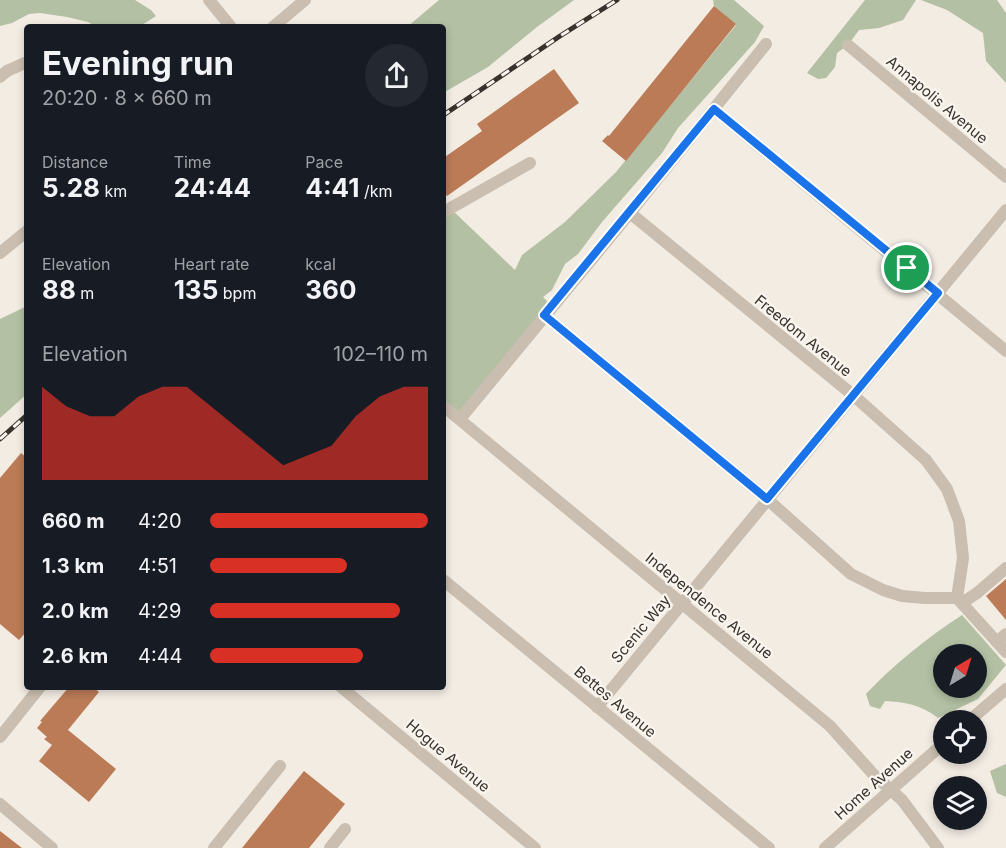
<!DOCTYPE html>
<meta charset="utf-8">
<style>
:root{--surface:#171b24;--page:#242831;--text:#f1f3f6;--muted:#9ea1a6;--accent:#d93025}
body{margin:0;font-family:Inter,sans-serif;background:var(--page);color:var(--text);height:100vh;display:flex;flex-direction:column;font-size:22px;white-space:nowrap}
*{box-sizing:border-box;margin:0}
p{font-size:20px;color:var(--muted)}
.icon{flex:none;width:33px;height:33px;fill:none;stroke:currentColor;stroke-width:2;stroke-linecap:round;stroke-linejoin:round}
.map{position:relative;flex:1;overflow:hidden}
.sheet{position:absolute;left:24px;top:24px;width:422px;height:666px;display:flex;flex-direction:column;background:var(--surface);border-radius:6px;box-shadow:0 3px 9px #0003}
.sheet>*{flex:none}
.needle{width:39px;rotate:38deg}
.controls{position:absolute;left:933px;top:644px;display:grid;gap:12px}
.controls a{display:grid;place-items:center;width:54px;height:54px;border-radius:50%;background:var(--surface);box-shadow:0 3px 9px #0003;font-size:30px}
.pin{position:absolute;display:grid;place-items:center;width:51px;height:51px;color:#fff;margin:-26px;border:3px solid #fff;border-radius:50%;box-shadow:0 2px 6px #0007}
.round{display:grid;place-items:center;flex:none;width:63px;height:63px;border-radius:32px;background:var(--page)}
.summary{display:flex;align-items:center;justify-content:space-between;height:102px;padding:0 18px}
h1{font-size:33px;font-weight:700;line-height:45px}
.metrics{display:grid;grid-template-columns:repeat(3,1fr);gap:9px;height:102px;padding:6px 18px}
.metrics div{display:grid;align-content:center}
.metrics b{font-size:26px;font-weight:700}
.metrics small{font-size:16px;font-weight:400}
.metrics p{font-size:16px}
.chart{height:168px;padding:12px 18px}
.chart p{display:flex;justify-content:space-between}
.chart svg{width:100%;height:108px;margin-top:6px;fill:var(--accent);opacity:.7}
ul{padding:0 18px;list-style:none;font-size:20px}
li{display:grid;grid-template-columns:96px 72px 1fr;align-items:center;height:45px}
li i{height:15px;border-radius:8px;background:var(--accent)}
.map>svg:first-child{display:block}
.green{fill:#b3c0a3;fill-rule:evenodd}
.building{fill:#bb7b57}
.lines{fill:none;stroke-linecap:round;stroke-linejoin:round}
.minor{stroke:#c9beaf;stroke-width:12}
.rail-casing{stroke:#39322c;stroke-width:5}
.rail{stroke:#faf6ef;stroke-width:3;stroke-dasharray:9;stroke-linecap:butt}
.route-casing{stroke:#fff;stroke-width:12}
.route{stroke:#1a73e8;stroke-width:8}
.labels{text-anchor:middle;stroke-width:4.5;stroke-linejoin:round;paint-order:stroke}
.street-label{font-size:15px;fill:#39322c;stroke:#faf6ef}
</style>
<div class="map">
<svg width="1006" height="848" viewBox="0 0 1006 848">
<rect width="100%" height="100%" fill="#f2ece3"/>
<!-- green -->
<g class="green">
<path d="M0,0h135l16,10 5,6 -17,11h-42l-9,-5 -21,-5 -27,-4 -11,1 -17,9 -12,3z"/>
<path d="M439,0h135l-37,27 -49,40 -45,26 -1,-66h-35z"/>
<path d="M713,0h21l30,26 -9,16 -77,86 -16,25 -60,69 -24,32 -13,10 -13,26 -9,7 9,9 -92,113 -17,-14 -1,-192 9,-4 64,61 7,-15 43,-33 51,-50 120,-147 -22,-19z"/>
<path d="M865,0h51l-13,20 -24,8 -20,2 -11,15 -11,8 -2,14 -9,11 -8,1 -11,-6z"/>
<path d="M921,0h76l9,13v70l-20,-22 -3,-28 -36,-23z"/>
<path d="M27,306v88l-27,24v-99z"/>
<path d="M962,615l44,50 -28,34 -40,19c-17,-13 -32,-16 -53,-17l-5,8 -10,-3 -4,-12c28,-30 61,-56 96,-79zM944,654h32v33h-32z"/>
<path d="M1006,764v33l-9,-4 -7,-22z"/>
</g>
<!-- building -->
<g class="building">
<path d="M714,6l22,18 -110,137 -24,-20 6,-6 1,1z"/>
<path d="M554,69l25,34 -132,93 -5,-7v-30l40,-28 -5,-7z"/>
<path d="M21,453l6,5v173l-8,9 -19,-16v-146z"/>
<path d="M1006,579v41l-20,-24z"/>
<path d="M69,687h24l6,5 -31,38 48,39 -27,33 -50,-41 13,-16 -8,-6 3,-2 -10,-9 5,-6 -2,-1z"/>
<path d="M304,771l41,33 -36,44h-67z"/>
<path d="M0,831l22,17h-22z"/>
</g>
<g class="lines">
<!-- minor -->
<g class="minor">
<path d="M209,0l22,27"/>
<path d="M273,27l32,-27"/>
<path d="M848,45l158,132"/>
<path d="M0,77l7,-6 20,-9"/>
<path d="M714,109l292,242"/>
<path d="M442,213l88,-50"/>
<path d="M630,213l223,182 73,65 21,29 12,32 4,37 -6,40"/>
<path d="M0,253l27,-22"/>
<path d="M544,315l223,184 84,75 32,16 19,6 23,2h32l49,54"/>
<path d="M442,405l388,321 44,49 28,25 36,48"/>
<path d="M460,419l170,-206 136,-169"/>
<path d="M442,579l327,269"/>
<path d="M962,603l15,-10 29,-25"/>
<path d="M997,642l9,-8"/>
<path d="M341,687l194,161"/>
<path d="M597,707l409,-497"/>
<path d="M970,720l36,-31"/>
<path d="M0,737l40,-50"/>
<path d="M0,804l52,44"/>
<path d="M214,848l66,-82"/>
<path d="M330,848l15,-19"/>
<path d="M825,848l119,-105"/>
</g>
<!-- rail casing -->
<g class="rail-casing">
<g id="rail">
<path d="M442,116l118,-80 57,-36"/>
<path d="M0,439l27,-24"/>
</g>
</g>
<!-- rail -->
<use href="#rail" class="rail"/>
</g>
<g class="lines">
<!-- route casing -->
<g class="route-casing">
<path id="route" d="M714,109l224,184 -171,206 -223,-184z"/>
</g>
<!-- route -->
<use href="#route" class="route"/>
</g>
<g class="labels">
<!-- street labels -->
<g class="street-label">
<text transform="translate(937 100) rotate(40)" y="5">Annapolis Avenue</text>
<text transform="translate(803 336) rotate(39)" y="5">Freedom Avenue</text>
<text transform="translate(709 606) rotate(39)" y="5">Independence Avenue</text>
<text transform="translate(641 629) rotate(-50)" y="5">Scenic Way</text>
<text transform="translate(615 702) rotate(40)" y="5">Bettes Avenue</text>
<text transform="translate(448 756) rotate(40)" y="5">Hogue Avenue</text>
<text transform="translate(874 784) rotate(-42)" y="5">Home Avenue</text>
</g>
</g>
</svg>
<div class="controls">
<a><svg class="needle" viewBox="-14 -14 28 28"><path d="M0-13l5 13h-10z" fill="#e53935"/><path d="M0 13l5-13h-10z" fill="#9ea1a6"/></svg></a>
<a><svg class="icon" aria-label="locate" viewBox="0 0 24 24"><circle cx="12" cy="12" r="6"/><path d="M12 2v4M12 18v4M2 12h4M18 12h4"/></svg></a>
<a><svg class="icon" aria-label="layers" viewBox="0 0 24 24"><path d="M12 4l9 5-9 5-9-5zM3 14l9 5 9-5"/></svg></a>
</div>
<div class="pin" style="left:907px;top:268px;background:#1e9e55"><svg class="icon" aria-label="arrive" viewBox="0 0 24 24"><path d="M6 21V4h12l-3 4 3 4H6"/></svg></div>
<section class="sheet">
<div class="summary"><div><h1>Evening run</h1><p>20:20 · 8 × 660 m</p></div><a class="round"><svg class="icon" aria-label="share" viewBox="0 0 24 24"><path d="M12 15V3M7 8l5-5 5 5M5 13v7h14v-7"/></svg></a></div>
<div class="metrics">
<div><p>Distance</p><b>5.28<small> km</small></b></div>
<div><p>Time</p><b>24:44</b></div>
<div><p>Pace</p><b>4:41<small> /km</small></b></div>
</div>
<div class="metrics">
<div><p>Elevation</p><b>88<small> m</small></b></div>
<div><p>Heart rate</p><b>135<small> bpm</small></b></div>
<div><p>kcal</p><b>360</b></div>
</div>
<div class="chart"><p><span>Elevation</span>102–110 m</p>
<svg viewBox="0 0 160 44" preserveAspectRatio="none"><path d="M0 44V6L10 14L20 18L30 18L40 10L50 6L60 6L70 14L80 22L90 30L100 38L110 34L120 30L130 18L140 10L150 6L160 6V44z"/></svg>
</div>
<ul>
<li><b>660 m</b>4:20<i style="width:100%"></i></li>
<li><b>1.3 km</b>4:51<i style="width:63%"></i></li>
<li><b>2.0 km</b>4:29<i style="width:87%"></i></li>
<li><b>2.6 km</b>4:44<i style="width:70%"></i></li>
</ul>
</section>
</div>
